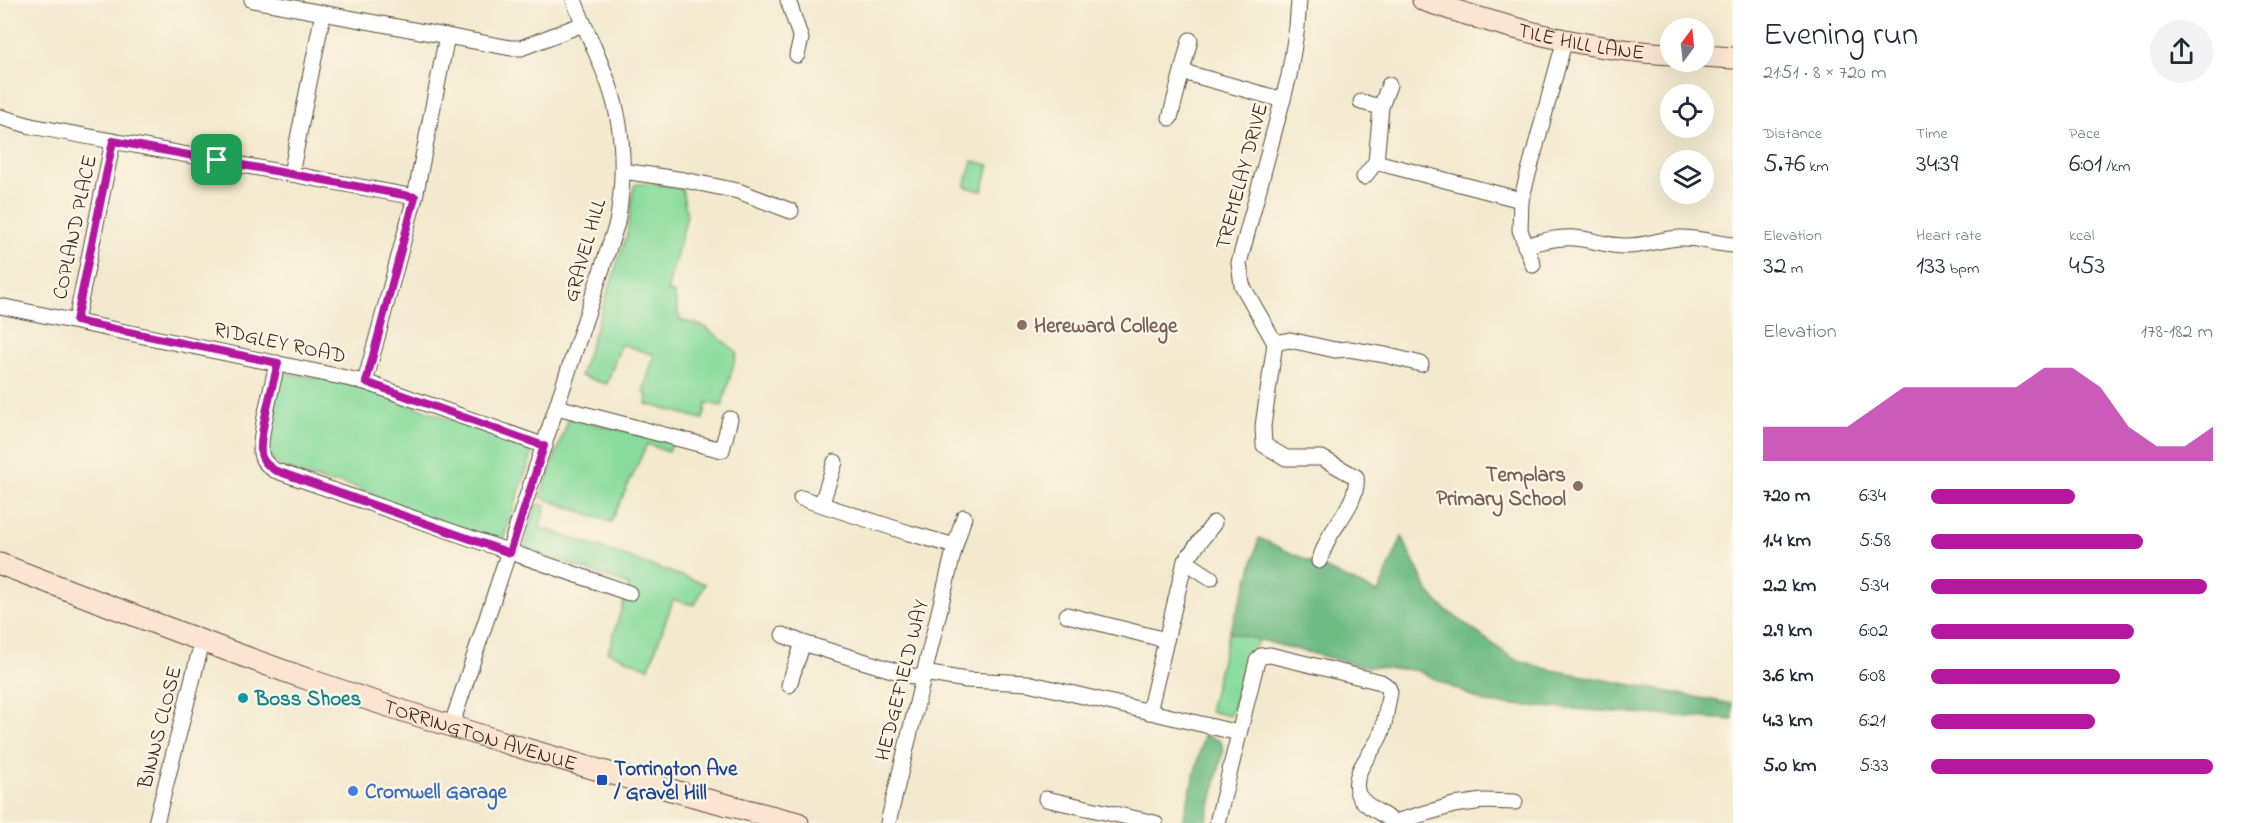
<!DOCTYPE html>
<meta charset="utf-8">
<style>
:root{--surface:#fff;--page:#f2f2f3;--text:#1f2937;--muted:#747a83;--accent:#b5179e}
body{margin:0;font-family:"Indie Flower",sans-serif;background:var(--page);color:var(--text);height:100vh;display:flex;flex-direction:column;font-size:22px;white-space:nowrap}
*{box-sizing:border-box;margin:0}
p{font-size:20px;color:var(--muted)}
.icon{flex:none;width:33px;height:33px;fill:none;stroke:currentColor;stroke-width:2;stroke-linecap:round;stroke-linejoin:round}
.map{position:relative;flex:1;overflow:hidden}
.side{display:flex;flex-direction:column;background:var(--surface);width:510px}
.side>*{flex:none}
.needle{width:39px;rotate:15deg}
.fabs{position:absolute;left:1660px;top:18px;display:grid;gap:12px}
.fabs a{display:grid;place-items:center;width:54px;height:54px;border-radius:50%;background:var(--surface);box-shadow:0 6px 24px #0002;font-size:30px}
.pin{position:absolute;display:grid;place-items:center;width:51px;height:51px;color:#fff;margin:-26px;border-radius:12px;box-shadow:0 3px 9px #0006}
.round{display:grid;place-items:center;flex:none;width:63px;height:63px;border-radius:32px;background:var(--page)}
.head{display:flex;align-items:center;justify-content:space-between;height:102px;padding:0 30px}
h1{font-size:33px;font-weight:600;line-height:45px}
.figures{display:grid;grid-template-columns:repeat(3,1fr);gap:9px;height:102px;padding:6px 30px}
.figures div{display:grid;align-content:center}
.figures b{font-size:26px;font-weight:600}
.figures small{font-size:16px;font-weight:400}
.figures p{font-size:16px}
.chart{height:168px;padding:12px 30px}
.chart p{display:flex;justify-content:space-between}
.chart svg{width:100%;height:108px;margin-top:6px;fill:var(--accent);opacity:.7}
ul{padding:0 30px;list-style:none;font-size:20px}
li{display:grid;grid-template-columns:96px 72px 1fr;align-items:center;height:45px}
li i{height:15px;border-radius:8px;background:var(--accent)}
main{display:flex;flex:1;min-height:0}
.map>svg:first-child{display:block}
.green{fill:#88db9c;stroke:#62825d;stroke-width:1.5}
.forest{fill:#6ebb84;stroke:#547251;stroke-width:1.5}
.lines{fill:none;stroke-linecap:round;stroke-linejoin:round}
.street-casing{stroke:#574738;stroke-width:17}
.secondary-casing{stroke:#574738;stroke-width:23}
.street{stroke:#fff;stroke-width:15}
.secondary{stroke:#fde4d1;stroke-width:21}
.route-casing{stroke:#fff;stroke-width:12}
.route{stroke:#b5179e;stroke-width:8}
.education-dot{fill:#8d6e63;stroke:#fcf5e5;stroke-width:2}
.culture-dot{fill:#0f9aa8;stroke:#fcf5e5;stroke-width:2}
.transit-dot{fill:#1a4fb4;stroke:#fcf5e5;stroke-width:2}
.shop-dot{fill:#3f7fe0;stroke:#fcf5e5;stroke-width:2}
.labels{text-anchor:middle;stroke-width:5;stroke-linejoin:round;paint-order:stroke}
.street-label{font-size:21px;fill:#3b2a1e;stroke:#fcf5e5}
.education-label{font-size:21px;font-weight:bold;fill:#785e54;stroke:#fcf5e5;text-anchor:start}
.culture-label{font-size:21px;font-weight:bold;fill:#0d838f;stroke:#fcf5e5;text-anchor:start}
.transit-label{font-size:21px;font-weight:bold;fill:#164399;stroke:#fcf5e5;text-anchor:start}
.shop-label{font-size:21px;font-weight:bold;fill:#366cbe;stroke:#fcf5e5;text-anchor:start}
</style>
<main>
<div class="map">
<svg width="1733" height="823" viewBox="0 0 1733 823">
<rect width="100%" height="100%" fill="#fcf5e5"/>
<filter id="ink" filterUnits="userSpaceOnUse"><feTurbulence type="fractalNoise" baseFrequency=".0167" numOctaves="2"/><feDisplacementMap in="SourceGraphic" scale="12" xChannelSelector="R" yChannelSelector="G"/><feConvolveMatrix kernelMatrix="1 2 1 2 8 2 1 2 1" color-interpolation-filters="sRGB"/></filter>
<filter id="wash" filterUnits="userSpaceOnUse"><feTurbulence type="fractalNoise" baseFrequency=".008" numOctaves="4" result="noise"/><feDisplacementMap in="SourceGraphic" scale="24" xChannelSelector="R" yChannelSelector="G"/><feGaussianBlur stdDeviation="1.35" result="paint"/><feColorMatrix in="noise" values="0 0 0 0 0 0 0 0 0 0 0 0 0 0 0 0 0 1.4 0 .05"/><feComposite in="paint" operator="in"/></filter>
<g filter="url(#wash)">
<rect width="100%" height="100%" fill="#f3e9ce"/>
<!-- green -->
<g class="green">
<path d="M972,161l17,4 -7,26 -17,-4z"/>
<path d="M637,184h21l24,5 5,27 -20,75 7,3 6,26 25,7 32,25 -15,54 -15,-3 -4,16 -57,-15 1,-10 -4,-1 11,-38 -33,-11 -14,40 -27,-8 47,-142 6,-42 1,-6z"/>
<path d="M283,372l68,12 176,62 5,8 -31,92 -110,-39c-5,-11 -52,-28 -63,-24 -10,-4 -45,-14 -52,-20 -21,-20 -3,-61 2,-85z"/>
<path d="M569,418l105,24 -6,10 -21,-8 -36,78 -71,-25z"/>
<path d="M537,504l9,2 -7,21 166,57 -10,21 -22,-5 -24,68 -41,-16 21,-67 -99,-35 -5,-3 1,-12z"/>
<path d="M1229,632l31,8 -11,13 -19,63 -21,-5z"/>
</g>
<!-- forest -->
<g class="forest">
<path d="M1402,537l27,56 16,16 67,49 35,11 185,35 1,16 -247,-17 -70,-33 -54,-4 -133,-34 20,-55 10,-39 119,55z"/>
<path d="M1204,735l17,6 2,11 -17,71 -23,-3z"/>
</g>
</g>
<g filter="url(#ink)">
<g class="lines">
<!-- street casing -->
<g class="street-casing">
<g id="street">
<path d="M252,0l259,48h10l62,-24"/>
<path d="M788,0l13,39 -4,16"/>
<path d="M1299,0l-2,27 -8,49 -50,187 3,22 33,58 -12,83 1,19 22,13h36l34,19c3,19 -15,41 -25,57 -5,8 -8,18 -12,27"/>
<path d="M1183,72l100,28"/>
<path d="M1389,85l-8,22 -5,55 145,38"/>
<path d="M1361,102l20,5"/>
<path d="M0,117l31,9 384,71"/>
<path d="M1170,118l20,-78"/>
<path d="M623,171l61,9 54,11 53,20"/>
<path d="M291,174l32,-161"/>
<path d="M1364,177l12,-15"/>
<path d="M1525,246c16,-5 32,-9 49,-8 17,1 33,8 50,8 19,1 36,-7 55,-8 21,-1 34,6 54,7"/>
<path d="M1533,265l-13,-35 1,-30 44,-161"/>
<path d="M0,306l365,76 180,64"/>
<path d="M76,321l37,-180"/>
<path d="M1275,343l15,-3 45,10 14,-1 36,6 36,9"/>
<path d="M277,363c-3,18 -21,80 -15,94 2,6 7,9 12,13l355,123"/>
<path d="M365,382l50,-185 32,-161"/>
<path d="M557,407l165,43 8,-31"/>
<path d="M801,498l108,35 46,13 -67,277"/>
<path d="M822,503l13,-41"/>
<path d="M955,546l9,-29"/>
<path d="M1185,561l26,17"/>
<path d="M1067,615l99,25"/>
<path d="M783,635l20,8 119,36"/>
<path d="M924,673l42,7 62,3 211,50"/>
<path d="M789,685l14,-42"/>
<path d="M1149,712l36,-151 29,-38"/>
<path d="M451,727l166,-504c8,-46 8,-93 -8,-138 -10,-28 -24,-56 -35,-85"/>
<path d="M1046,799l109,24"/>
<path d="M1395,822l59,-17 29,-4 32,1"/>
<path d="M156,823l46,-181"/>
<path d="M1217,823l40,-162 4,-5 9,-1 111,27 7,5 2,5c-3,13 -4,29 -9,42 -7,18 -31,38 -23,60 6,13 27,20 37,29"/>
</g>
</g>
<!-- secondary casing -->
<g class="secondary-casing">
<g id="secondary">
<path id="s1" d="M1423,0c80,27 164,50 248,54"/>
<path d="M1704,56l29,2"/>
<path id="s2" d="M0,564c103,39 206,80 310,116 161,55 323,102 488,143"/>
</g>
</g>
<!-- street -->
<use href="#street" class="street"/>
<!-- secondary -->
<use href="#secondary" class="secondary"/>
</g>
</g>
<g class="lines" filter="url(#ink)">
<!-- route casing -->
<g class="route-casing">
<path id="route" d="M113,141l302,56 -49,185 178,64 -34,107 -236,-83c-5,-4 -10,-7 -12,-13 -6,-14 12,-76 16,-94l-202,-42z"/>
</g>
<!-- route -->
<use href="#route" class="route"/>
</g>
<!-- markers -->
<g class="education-dot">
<circle cx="1022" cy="325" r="6"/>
<circle cx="1578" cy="486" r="6"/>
</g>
<circle class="culture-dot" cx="243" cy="698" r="6"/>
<rect class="transit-dot" x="596" y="774" width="12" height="12" rx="3"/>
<circle class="shop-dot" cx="353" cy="791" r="6"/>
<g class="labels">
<!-- street labels -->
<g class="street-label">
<text dy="7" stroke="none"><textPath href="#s1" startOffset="164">TILE HILL LANE</textPath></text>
<text transform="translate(1241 176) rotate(-75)" y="7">TREMELAY DRIVE</text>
<text transform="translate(74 227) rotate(-78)" y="7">COPLAND PLACE</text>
<text transform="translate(584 250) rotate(-74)" y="7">GRAVEL HILL</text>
<text transform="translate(280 342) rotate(12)" y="7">RIDGLEY ROAD</text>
<text transform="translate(901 680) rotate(-76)" y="7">HEDGEFIELD WAY</text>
<text transform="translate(159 727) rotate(-76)" y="7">BINNS CLOSE</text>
<text dy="7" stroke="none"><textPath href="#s2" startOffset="510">TORRINGTON AVENUE</textPath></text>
</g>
<!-- education labels -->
<g class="education-label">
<text x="1034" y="332">Hereward College</text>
<text x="1566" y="481" text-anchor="end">Templars<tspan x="1566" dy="24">Primary School</tspan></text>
</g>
<!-- culture labels -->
<g class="culture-label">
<text x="255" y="705">Boss Shoes</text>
</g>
<!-- transit labels -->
<g class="transit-label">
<text x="614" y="775">Torrington Ave<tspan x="614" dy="24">/ Gravel Hill</tspan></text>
</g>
<!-- shop labels -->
<g class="shop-label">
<text x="365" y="798">Cromwell Garage</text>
</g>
</g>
</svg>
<div class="fabs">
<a><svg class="needle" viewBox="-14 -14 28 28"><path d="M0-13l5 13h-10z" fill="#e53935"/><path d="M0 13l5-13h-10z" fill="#747a83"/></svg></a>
<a><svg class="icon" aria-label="locate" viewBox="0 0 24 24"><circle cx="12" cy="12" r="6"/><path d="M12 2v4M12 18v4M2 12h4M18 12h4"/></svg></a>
<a><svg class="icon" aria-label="layers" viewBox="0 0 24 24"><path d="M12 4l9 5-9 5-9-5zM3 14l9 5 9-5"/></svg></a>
</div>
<div class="pin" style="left:217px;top:160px;background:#1e9e55"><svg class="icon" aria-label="arrive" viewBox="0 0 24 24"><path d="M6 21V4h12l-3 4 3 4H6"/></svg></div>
</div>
<section class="side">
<div class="head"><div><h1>Evening run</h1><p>21:51 · 8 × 720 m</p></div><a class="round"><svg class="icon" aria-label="share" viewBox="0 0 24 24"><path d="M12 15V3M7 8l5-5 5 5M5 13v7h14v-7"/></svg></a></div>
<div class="figures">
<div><p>Distance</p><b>5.76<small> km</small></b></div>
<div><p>Time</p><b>34:39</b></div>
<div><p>Pace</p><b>6:01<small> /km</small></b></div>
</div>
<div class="figures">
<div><p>Elevation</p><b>32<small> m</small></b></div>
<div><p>Heart rate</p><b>133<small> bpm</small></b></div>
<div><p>kcal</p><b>453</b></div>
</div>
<div class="chart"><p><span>Elevation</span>178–182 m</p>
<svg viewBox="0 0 160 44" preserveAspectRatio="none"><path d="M0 44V30L10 30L20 30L30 30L40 22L50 14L60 14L70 14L80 14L90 14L100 6L110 6L120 14L130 30L140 38L150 38L160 30V44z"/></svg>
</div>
<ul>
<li><b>720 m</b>6:34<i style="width:51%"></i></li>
<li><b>1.4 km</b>5:58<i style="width:75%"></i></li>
<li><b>2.2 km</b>5:34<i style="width:98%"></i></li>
<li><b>2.9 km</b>6:02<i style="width:72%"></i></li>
<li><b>3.6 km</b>6:08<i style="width:67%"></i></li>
<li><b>4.3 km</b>6:21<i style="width:58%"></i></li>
<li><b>5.0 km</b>5:33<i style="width:100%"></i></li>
</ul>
</section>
</main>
